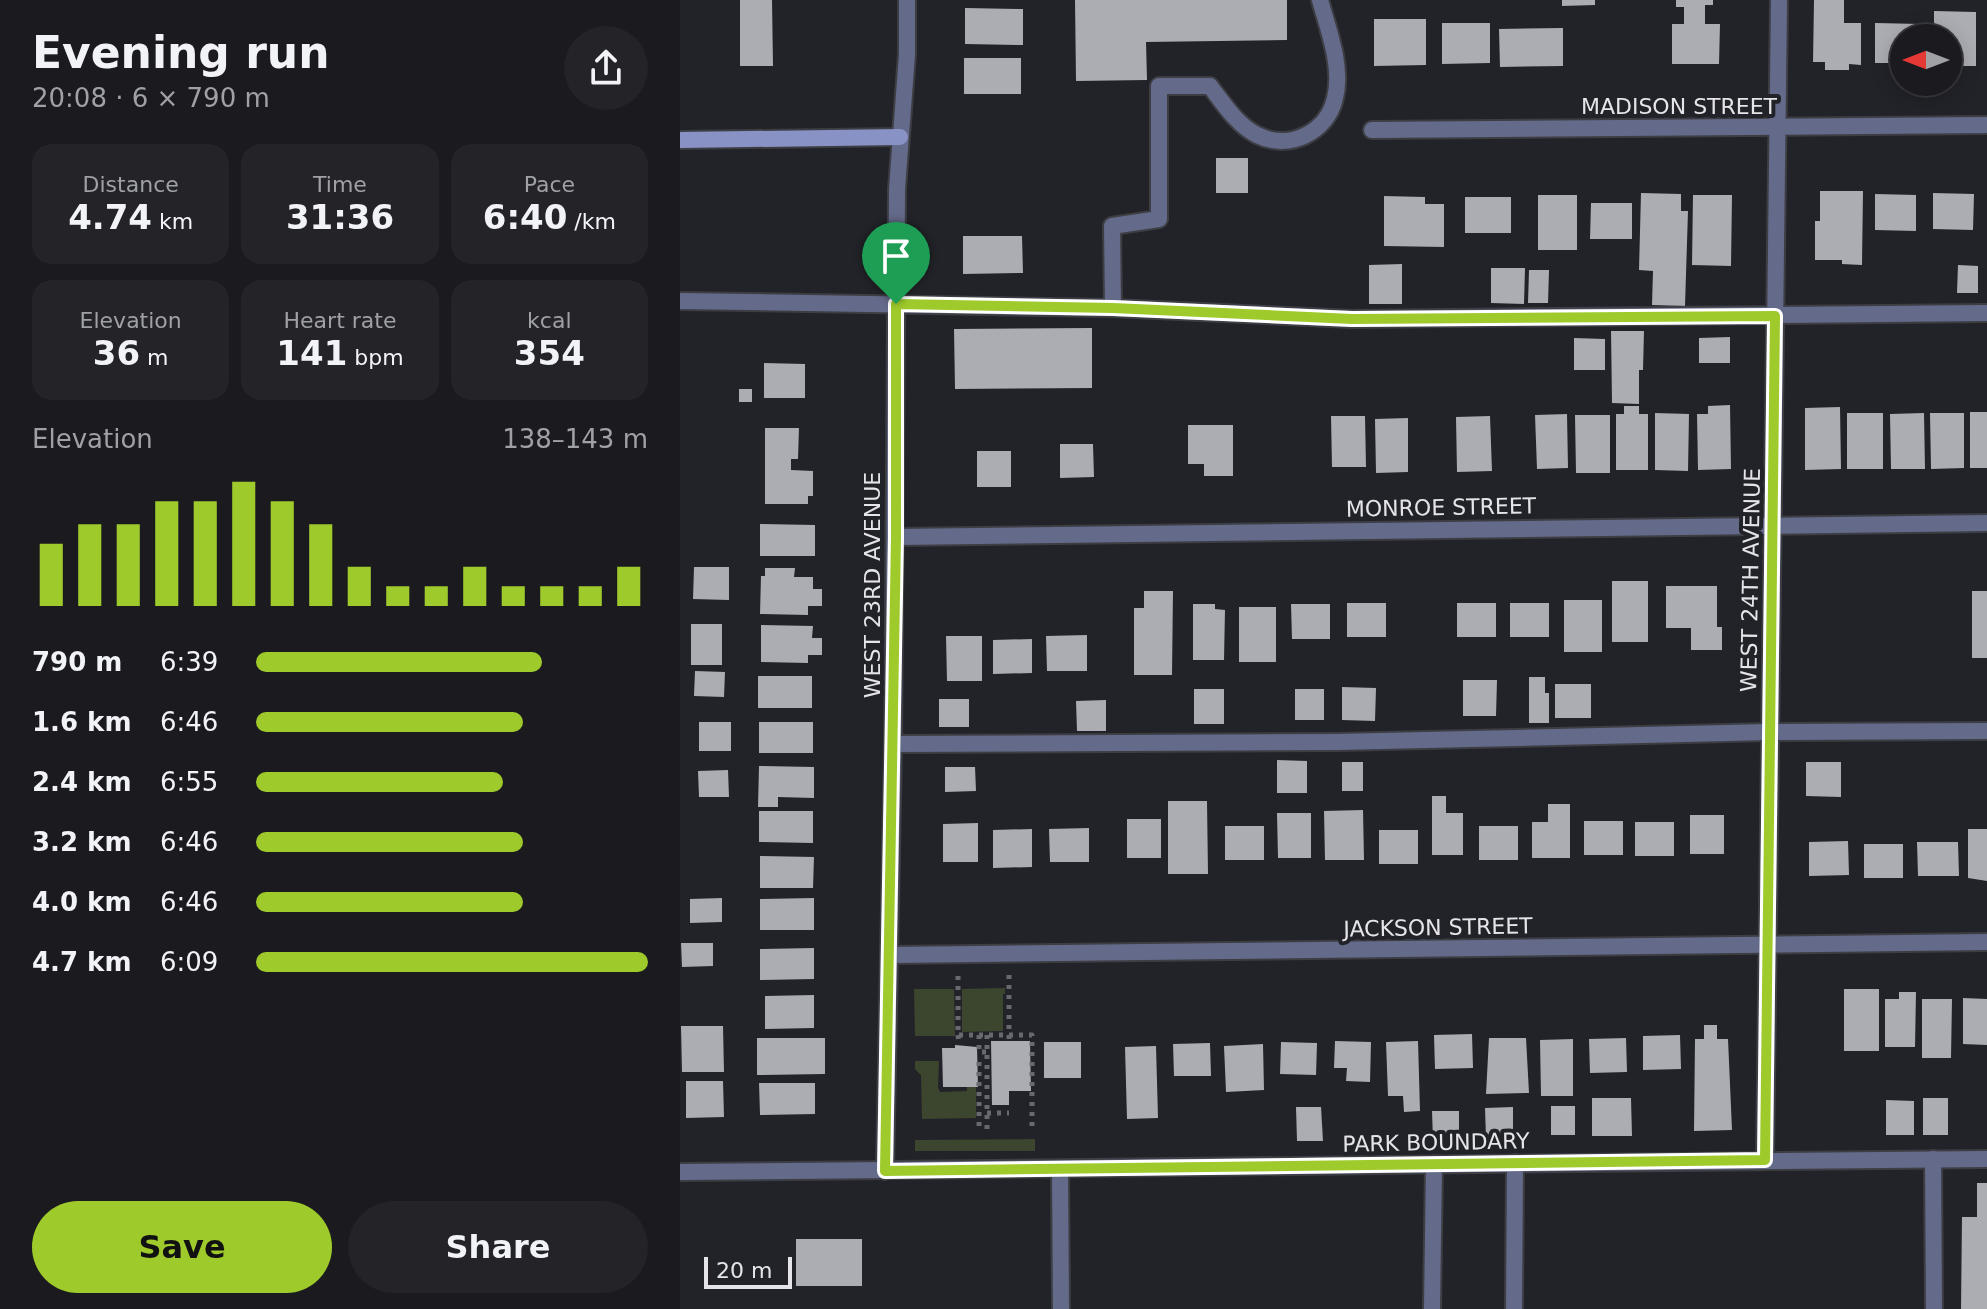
<!DOCTYPE html>
<meta charset="utf-8">
<style>
:root{--surface:#1a1a1f;--page:#232328;--text:#f1f3f6;--muted:#9fa1a4;--line:#38383d;--accent:#9fca2c}
body{margin:0;font-family:"DejaVu Sans",sans-serif;background:var(--page);color:var(--text);height:100vh;display:flex;flex-direction:column;font-size:30px;white-space:nowrap}
*{box-sizing:border-box;margin:0}
p{font-size:26px;color:var(--muted)}
.icon{flex:none;width:44px;height:44px;fill:none;stroke:currentColor;stroke-width:2;stroke-linecap:round;stroke-linejoin:round}
.map{position:relative;flex:1;overflow:hidden}
.details{display:flex;flex-direction:column;background:var(--surface);width:680px}
.details>*{flex:none}
.needle{width:52px;rotate:270deg}
.tools{position:absolute;left:1210px;top:24px;display:grid;gap:16px}
.tools a{display:grid;place-items:center;width:72px;height:72px;border-radius:50%;background:var(--surface);box-shadow:0 4px 20px #0003,0 0 0 2px var(--line);font-size:40px}
.scale{position:absolute;left:24px;bottom:20px;width:88px;box-sizing:border-box;padding-left:8px;border:4px solid #e5e5e9;border-top:0;font-size:22px;line-height:28px;white-space:nowrap;color:#e5e5e9;-webkit-text-stroke:6px #222329;paint-order:stroke}
.pin{position:absolute;display:grid;place-items:center;width:68px;height:68px;color:#fff;margin:-82px -34px;border-radius:50% 50% 50% 0;rotate:-45deg;box-shadow:0 0 8px #0007}
.pin .icon{rotate:45deg}
.round{display:grid;place-items:center;flex:none;width:84px;height:84px;border-radius:42px;background:var(--page)}
.overview{display:flex;align-items:center;justify-content:space-between;height:136px;padding:0 32px}
h1{font-size:44px;font-weight:600;line-height:60px}
.figures{display:grid;grid-template-columns:repeat(3,1fr);gap:12px;height:136px;padding:8px 32px}
.figures div{display:grid;align-content:center;border-radius:20px;background:var(--page);text-align:center}
.figures b{font-size:34px;font-weight:600}
.figures small{font-size:22px;font-weight:400}
.figures p{font-size:22px}
.chart{height:224px;padding:16px 32px}
.chart p{display:flex;justify-content:space-between}
.chart svg{width:100%;height:144px;margin-top:8px;stroke:var(--accent);stroke-width:6}
.action{display:flex;gap:16px;margin-top:auto;padding:16px 32px}
.action a{flex:1;height:92px;border-radius:48px;background:var(--accent);color:#111;font-size:32px;font-weight:600;line-height:92px;text-align:center}
.action a+a{background:var(--page);color:var(--text)}
ul{padding:0 32px;list-style:none;font-size:26px}
li{display:grid;grid-template-columns:128px 96px 1fr;align-items:center;height:60px}
li i{height:20px;border-radius:10px;background:var(--accent)}
main{display:flex;flex:1;min-height:0}
.map>svg:first-child{display:block}
.green{fill:#3c452d}
.building{fill:#abadb3}
.lines{fill:none;stroke-linecap:round;stroke-linejoin:round}
.lane-casing{stroke:#3d3e44;stroke-width:20}
.street-casing{stroke:#3d3e44;stroke-width:20}
.secondary-casing{stroke:#3d3e44;stroke-width:20}
.path{stroke:#68696e;stroke-width:5;stroke-dasharray:4 6;stroke-linecap:butt}
.lane{stroke:#646a89;stroke-width:16}
.street{stroke:#646a89;stroke-width:16}
.secondary{stroke:#8892c4;stroke-width:16}
.route-casing{stroke:#fff;stroke-width:16}
.route{stroke:#9fca2c;stroke-width:10}
.labels{text-anchor:middle;stroke-width:8;stroke-linejoin:round;paint-order:stroke}
.street-label{font-size:22px;fill:#e5e5e9;stroke:#222329}
</style>
<main>
<section class="details">
<div class="overview"><div><h1>Evening run</h1><p>20:08 · 6 × 790 m</p></div><a class="round"><svg class="icon" aria-label="share" viewBox="0 0 24 24"><path d="M12 15V3M7 8l5-5 5 5M5 13v7h14v-7"/></svg></a></div>
<div class="figures">
<div><p>Distance</p><b>4.74<small> km</small></b></div>
<div><p>Time</p><b>31:36</b></div>
<div><p>Pace</p><b>6:40<small> /km</small></b></div>
</div>
<div class="figures">
<div><p>Elevation</p><b>36<small> m</small></b></div>
<div><p>Heart rate</p><b>141<small> bpm</small></b></div>
<div><p>kcal</p><b>354</b></div>
</div>
<div class="chart"><p><span>Elevation</span>138–143 m</p>
<svg viewBox="0 0 160 44" preserveAspectRatio="none"><path d="M5 44V25M15 44V19M25 44V19M35 44V12M45 44V12M55 44V6M65 44V12M75 44V19M85 44V32M95 44V38M105 44V38M115 44V32M125 44V38M135 44V38M145 44V38M155 44V32"/></svg>
</div>
<ul>
<li><b>790 m</b>6:39<i style="width:73%"></i></li>
<li><b>1.6 km</b>6:46<i style="width:68%"></i></li>
<li><b>2.4 km</b>6:55<i style="width:63%"></i></li>
<li><b>3.2 km</b>6:46<i style="width:68%"></i></li>
<li><b>4.0 km</b>6:46<i style="width:68%"></i></li>
<li><b>4.7 km</b>6:09<i style="width:100%"></i></li>
</ul>
<div class="action"><a>Save</a><a>Share</a></div>
</section>
<div class="map">
<svg width="1307" height="1309" viewBox="0 0 1307 1309">
<rect width="100%" height="100%" fill="#222329"/>
<!-- green -->
<g class="green">
<path d="M325,988v6h-2v37l-41,1v-43z"/>
<path d="M234,989h40l1,47h-40z"/>
<path d="M235,1061h24l-1,26 2,5 27,-1v-4h9v31l-54,1 -1,-44 -6,-6z"/>
<path d="M355,1139v12h-120v-11z"/>
</g>
<!-- building -->
<g class="building">
<path d="M60,0h32l1,66h-33z"/>
<path d="M395,0h212v40l-141,2 1,38 -71,1z"/>
<path d="M882,0h33v5l-33,1z"/>
<path d="M996,0h37v5h-8v19h15l-1,40h-47v-40h12v-17h-8z"/>
<path d="M1134,0h30v23h17v42l-12,-1v6h-24v-8h-12z"/>
<path d="M285,8l58,1v36l-58,-1z"/>
<path d="M1254,11l42,1v54h-28v-28h-14z"/>
<path d="M694,19h52v46l-52,1z"/>
<path d="M762,23h48v40l-48,1z"/>
<path d="M1195,23l46,1v14h-17v25h-29z"/>
<path d="M883,28v38l-63,1 -1,-38z"/>
<rect x="284" y="58" width="57" height="36"/>
<rect x="536" y="158" width="32" height="35"/>
<path d="M1140,191h43l-1,74 -20,-1v-4h-27v-39h5z"/>
<path d="M961,193l40,1v17h7l-3,95 -33,-1 1,-34 -14,-1z"/>
<path d="M1253,193l41,1 -1,36 -40,-1z"/>
<path d="M1195,194l41,1v36l-41,-1z"/>
<rect x="858" y="195" width="39" height="55"/>
<path d="M1013,195h39l-1,71 -39,-1z"/>
<path d="M704,196l41,1v7h19v43l-60,-1z"/>
<rect x="785" y="197" width="46" height="36"/>
<path d="M911,203h41v36h-42z"/>
<path d="M283,236h59l1,37 -60,1z"/>
<path d="M722,264v40h-33v-39z"/>
<path d="M1278,265l20,1v27h-21z"/>
<path d="M811,268h34l-1,36 -33,-1z"/>
<path d="M849,270h20l-1,33h-20z"/>
<path d="M412,328v60l-137,1 -1,-60z"/>
<path d="M931,331h33l-1,39h-4v34l-27,-1z"/>
<path d="M1050,337v26h-31v-25z"/>
<path d="M894,338l31,1v31h-31z"/>
<path d="M84,363l41,1v34h-41z"/>
<rect x="59" y="389" width="13" height="13"/>
<path d="M1050,405l1,64 -33,1 -1,-56h11v-8z"/>
<path d="M944,406h15v8h9v56h-32v-56h8z"/>
<path d="M1160,407l1,62 -36,1v-62z"/>
<rect x="1290" y="412" width="17" height="56"/>
<path d="M975,413l34,1 -1,57 -33,-1z"/>
<rect x="1167" y="413" width="36" height="56"/>
<path d="M1244,413l1,56h-34l-1,-55z"/>
<path d="M1250,413h34v55l-33,1z"/>
<path d="M887,414l1,54 -31,1 -2,-54z"/>
<path d="M895,415h35v58h-34z"/>
<path d="M651,416h34l1,51h-34z"/>
<path d="M810,416l2,55 -35,1 -1,-55z"/>
<path d="M728,418v54l-32,1 -1,-54z"/>
<path d="M508,425h45v51h-29v-12h-16z"/>
<path d="M85,428h34l-1,31h-7v11l22,1v25h-5v8h-43z"/>
<path d="M380,444h33l1,33 -34,1z"/>
<rect x="297" y="451" width="34" height="36"/>
<path d="M80,524l55,1v31h-55z"/>
<path d="M14,567h35v33l-36,-1z"/>
<path d="M85,568h30l-1,9h19v12h9v17h-14v9l-48,-1 1,-38h4z"/>
<rect x="932" y="581" width="36" height="61"/>
<path d="M986,586h51v41h5v23h-31v-22h-25z"/>
<path d="M464,591h29l-1,84h-38v-67h10z"/>
<rect x="1292" y="591" width="15" height="67"/>
<rect x="884" y="600" width="38" height="52"/>
<rect x="667" y="603" width="39" height="34"/>
<rect x="777" y="603" width="39" height="34"/>
<rect x="830" y="603" width="39" height="34"/>
<path d="M513,604h22v5l10,1 -1,50h-31z"/>
<path d="M611,604h39v35h-38z"/>
<rect x="559" y="607" width="37" height="55"/>
<rect x="11" y="624" width="31" height="41"/>
<path d="M81,625l52,1 -1,12h10v17h-14v8l-47,-1z"/>
<path d="M407,635v36h-40l-1,-35z"/>
<path d="M266,636h36v45h-35z"/>
<path d="M352,639v34l-39,1v-34z"/>
<path d="M15,671l30,1 -1,25 -30,-1z"/>
<rect x="78" y="676" width="54" height="32"/>
<path d="M849,677h16v16h4v30h-20z"/>
<path d="M783,680h34l-1,36h-33z"/>
<rect x="875" y="684" width="36" height="34"/>
<path d="M662,687l34,1 -1,33 -33,-1z"/>
<rect x="514" y="689" width="30" height="35"/>
<rect x="615" y="689" width="29" height="31"/>
<rect x="259" y="699" width="30" height="28"/>
<path d="M426,700v31h-29l-1,-30z"/>
<rect x="19" y="722" width="32" height="29"/>
<rect x="79" y="722" width="54" height="31"/>
<path d="M597,760l30,1v32h-30z"/>
<rect x="662" y="762" width="21" height="29"/>
<path d="M1126,762h35v35l-35,-1z"/>
<path d="M79,766l55,1v31l-36,-1v10h-20z"/>
<path d="M265,767h30l1,24 -31,1z"/>
<path d="M48,770l1,27h-30l-1,-26z"/>
<path d="M752,796h14v17h17v42h-31z"/>
<path d="M488,801h39l1,73h-40z"/>
<path d="M868,804h22v54h-38v-36h16z"/>
<path d="M683,810l1,50h-39l-1,-49z"/>
<path d="M79,811h54v32l-54,-1z"/>
<path d="M597,813h34v45h-33z"/>
<rect x="1010" y="815" width="34" height="39"/>
<rect x="447" y="819" width="34" height="39"/>
<rect x="904" y="821" width="39" height="34"/>
<rect x="955" y="822" width="39" height="34"/>
<path d="M298,823v39h-35v-38z"/>
<rect x="545" y="826" width="39" height="34"/>
<rect x="799" y="826" width="39" height="34"/>
<path d="M409,828v34h-39l-1,-33z"/>
<path d="M352,829v38l-39,1v-38z"/>
<path d="M1288,829h19v52l-19,-3z"/>
<rect x="699" y="830" width="39" height="34"/>
<path d="M1168,841l1,34 -40,1v-34z"/>
<path d="M1237,842h41l1,34h-41z"/>
<rect x="1184" y="844" width="39" height="34"/>
<path d="M80,856l54,1 -1,31h-53z"/>
<path d="M42,898v24l-32,1v-24z"/>
<path d="M134,898v32h-54v-31z"/>
<path d="M1,943h32v23l-31,1z"/>
<path d="M134,948v31l-54,1v-31z"/>
<rect x="1164" y="989" width="35" height="62"/>
<path d="M1219,992h17l-1,55h-30v-48h14z"/>
<path d="M134,995v33l-49,1v-33z"/>
<path d="M1283,998l24,1v46l-24,-1z"/>
<path d="M1242,999h30l-1,59h-29z"/>
<path d="M1024,1025h13v14h11l4,91 -38,1 1,-92h9z"/>
<path d="M1,1026h42l1,46h-42z"/>
<path d="M792,1034l1,34 -38,1 -1,-34z"/>
<path d="M1000,1035l1,34 -38,1v-34z"/>
<path d="M77,1038h68v36l-68,1z"/>
<path d="M809,1038h37l3,55 -43,1z"/>
<path d="M946,1038l1,34 -37,1 -1,-34z"/>
<path d="M893,1039v57h-32l-1,-56z"/>
<path d="M311,1041h39l1,50h-22v14h-17z"/>
<path d="M655,1041l36,1 -1,40 -24,-1 1,-13h-13z"/>
<path d="M738,1041l2,70 -16,1 -1,-16h-15l-2,-54z"/>
<rect x="364" y="1042" width="37" height="36"/>
<path d="M601,1042l36,1 -1,32 -36,-1z"/>
<path d="M530,1043l1,33h-37l-1,-32z"/>
<path d="M583,1044l1,46 -38,2 -2,-46z"/>
<path d="M275,1045l22,2 1,40h-35l-1,-39h13z"/>
<path d="M476,1046l2,72 -31,1 -2,-72z"/>
<path d="M6,1081h37l1,36 -38,1z"/>
<path d="M79,1083h56v31l-55,1z"/>
<path d="M912,1098h39l1,38h-40z"/>
<rect x="1243" y="1098" width="25" height="37"/>
<path d="M1206,1100l28,1v34h-28z"/>
<rect x="871" y="1106" width="24" height="29"/>
<path d="M616,1107h25l2,34h-26z"/>
<path d="M833,1107v31h-27l-1,-30z"/>
<path d="M752,1111h27v28l-26,1z"/>
<path d="M1297,1183h10v126h-26l1,-92h15z"/>
<rect x="116" y="1239" width="66" height="47"/>
</g>
<g class="lines">
<!-- lane casing -->
<g class="lane-casing">
<g id="lane">
<path d="M0,301l433,7 239,11 635,-6"/>
<path d="M433,308l-1,-82 47,-7v-133h51c13,17 27,39 47,49 32,16 70,-2 78,-37 8,-31 -7,-69 -15,-98"/>
<path d="M213,744l444,-2 433,-10 217,-1"/>
<path d="M1253,1159l1,150"/>
<path d="M380,1169l1,140"/>
<path d="M752,1309l2,-145"/>
<path d="M834,1309l1,-146"/>
</g>
</g>
<!-- street casing -->
<g class="street-casing">
<g id="street">
<path d="M692,130l615,-5"/>
<path d="M216,537l1091,-14"/>
<path d="M209,955l1098,-13"/>
<path d="M1085,1160l14,-1160"/>
<path d="M205,1171l8,-427 4,-555 10,-135v-54"/>
<path d="M0,1172l1307,-13"/>
</g>
</g>
<!-- secondary casing -->
<g class="secondary-casing">
<path id="secondary" d="M0,140l220,-3"/>
</g>
<!-- path -->
<g class="path">
<path d="M329,975v66"/>
<path d="M278,976v59h74v94"/>
<path d="M278,1035l1,10"/>
<path d="M299,1035v17h12"/>
<path d="M307,1035v94"/>
<path d="M299,1062v67"/>
<path d="M307,1113h22"/>
</g>
<!-- lane -->
<use href="#lane" class="lane"/>
<!-- street -->
<use href="#street" class="street"/>
<!-- secondary -->
<use href="#secondary" class="secondary"/>
</g>
<g class="lines">
<!-- route casing -->
<g class="route-casing">
<path id="route" d="M216,304l217,4 239,11 423,-3 -10,844 -880,11 11,-634z"/>
</g>
<!-- route -->
<use href="#route" class="route"/>
</g>
<g class="labels">
<!-- street labels -->
<g class="street-label">
<text x="999" y="114">MADISON STREET</text>
<text transform="translate(761 507) rotate(-1)" y="8">MONROE STREET</text>
<text transform="translate(1070 580) rotate(-89)" y="8">WEST 24TH AVENUE</text>
<text transform="translate(192 585) rotate(-90)" y="8">WEST 23RD AVENUE</text>
<text transform="translate(758 927) rotate(-1)" y="8">JACKSON STREET</text>
<text transform="translate(756 1142) rotate(-1)" y="8">PARK BOUNDARY</text>
</g>
</g>
</svg>
<div class="tools">
<a><svg class="needle" viewBox="-14 -14 28 28"><path d="M0-13l5 13h-10z" fill="#e53935"/><path d="M0 13l5-13h-10z" fill="#9fa1a4"/></svg></a>
</div>
<div class="scale">20 m</div>
<div class="pin" style="left:216px;top:304px;background:#1e9e55"><svg class="icon" aria-label="arrive" viewBox="0 0 24 24"><path d="M6 21V4h12l-3 4 3 4H6"/></svg></div>
</div>
</main>
